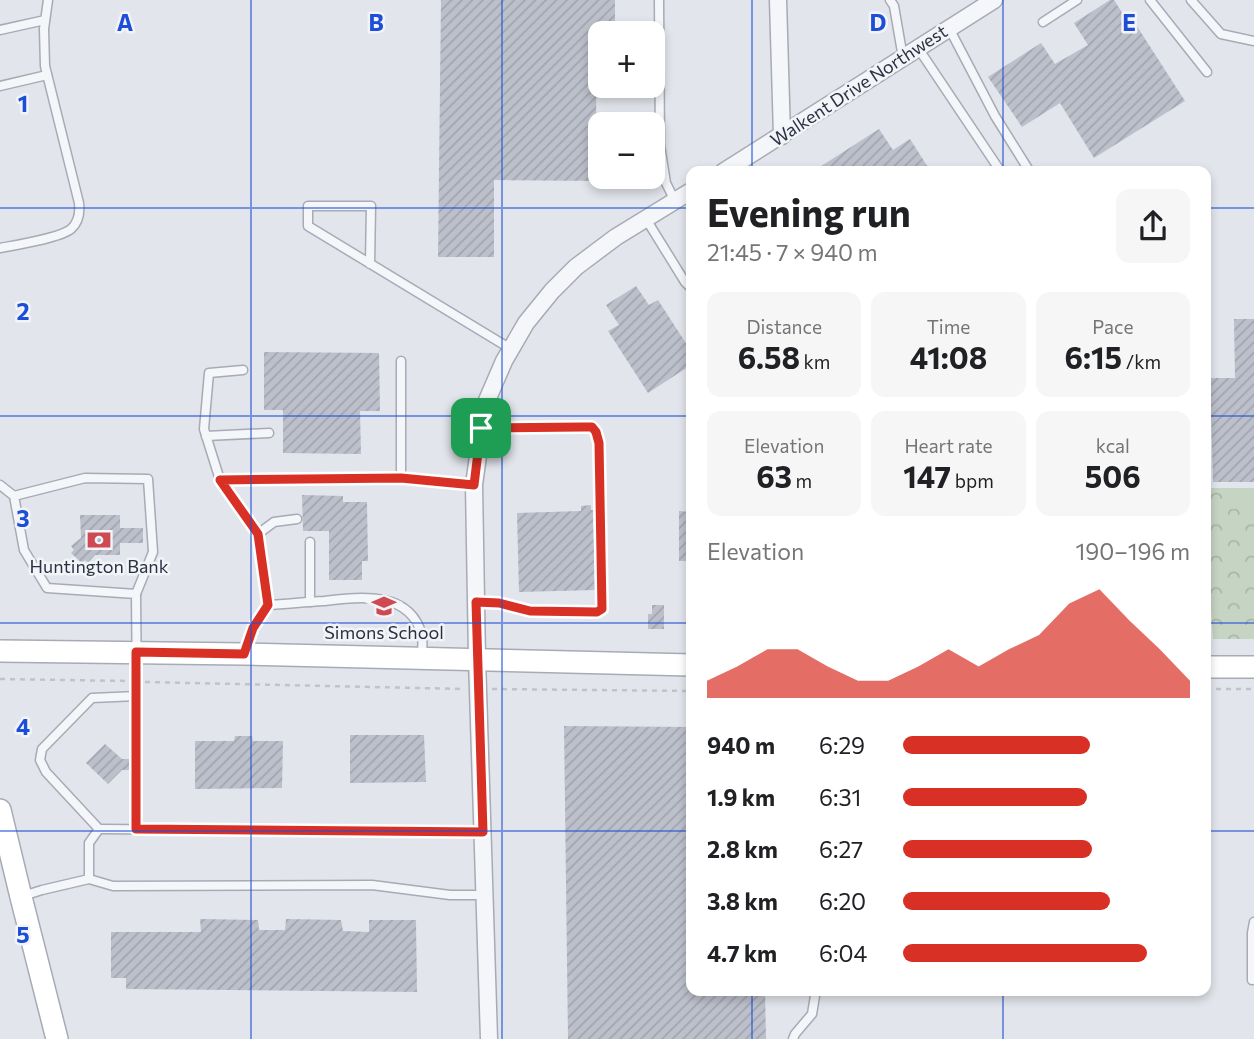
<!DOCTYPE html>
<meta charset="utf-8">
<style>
:root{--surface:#fff;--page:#f6f6f6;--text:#202124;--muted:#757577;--accent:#d93025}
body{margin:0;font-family:Commissioner,sans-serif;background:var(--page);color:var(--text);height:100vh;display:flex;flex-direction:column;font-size:26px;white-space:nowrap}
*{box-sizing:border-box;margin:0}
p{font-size:23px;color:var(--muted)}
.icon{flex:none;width:38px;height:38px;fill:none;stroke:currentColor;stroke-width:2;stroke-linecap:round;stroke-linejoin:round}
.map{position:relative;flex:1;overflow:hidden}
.sheet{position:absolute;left:686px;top:166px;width:525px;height:830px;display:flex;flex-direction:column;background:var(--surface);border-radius:14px;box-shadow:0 4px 10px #0003}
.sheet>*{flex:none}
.buttons{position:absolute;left:588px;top:21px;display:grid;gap:14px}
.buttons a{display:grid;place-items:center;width:77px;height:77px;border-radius:14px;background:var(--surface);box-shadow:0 4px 10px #0003;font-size:35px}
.pin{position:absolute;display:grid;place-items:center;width:60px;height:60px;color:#fff;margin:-30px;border-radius:14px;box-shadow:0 4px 10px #0006}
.round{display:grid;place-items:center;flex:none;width:74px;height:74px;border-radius:14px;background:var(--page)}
.summary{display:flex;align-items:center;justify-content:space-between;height:119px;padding:0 21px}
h1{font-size:38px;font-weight:700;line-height:52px}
.stats{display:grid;grid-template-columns:repeat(3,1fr);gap:10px;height:119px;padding:7px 21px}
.stats div{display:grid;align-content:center;border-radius:14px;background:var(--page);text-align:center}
.stats b{font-size:30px;font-weight:700}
.stats small{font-size:19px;font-weight:400}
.stats p{font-size:19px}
.chart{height:196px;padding:14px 21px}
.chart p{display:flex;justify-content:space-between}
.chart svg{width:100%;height:126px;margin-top:7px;fill:var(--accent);opacity:.7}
ul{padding:0 21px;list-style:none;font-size:23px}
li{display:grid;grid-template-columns:112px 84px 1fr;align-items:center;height:52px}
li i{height:18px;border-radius:9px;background:var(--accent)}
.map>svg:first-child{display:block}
.park{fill:url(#park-crowns)}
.pitch{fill:#c6d4c3}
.building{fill:url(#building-hatch)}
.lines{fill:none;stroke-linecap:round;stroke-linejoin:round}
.service-casing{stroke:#a7abb5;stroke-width:11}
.minor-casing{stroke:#a7abb5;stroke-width:19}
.secondary-casing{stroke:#a7abb5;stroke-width:24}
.path{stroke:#c0c3ca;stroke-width:2.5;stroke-dasharray:5 5;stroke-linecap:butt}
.service{stroke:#f5f6f9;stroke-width:8}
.minor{stroke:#f5f6f9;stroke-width:16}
.secondary{stroke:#fff;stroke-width:21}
.route-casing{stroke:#fff;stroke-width:14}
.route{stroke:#d93025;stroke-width:9}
.grid{fill:none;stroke:#1d4ed8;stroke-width:2;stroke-opacity:0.55}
.labels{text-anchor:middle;stroke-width:5;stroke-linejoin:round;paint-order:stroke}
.street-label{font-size:18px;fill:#2a3143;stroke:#f2f4f8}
.poi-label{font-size:18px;fill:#2a3143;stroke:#f2f4f8}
.grid-label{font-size:23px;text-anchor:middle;font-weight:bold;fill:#1d4ed8;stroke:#f2f4f8;stroke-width:5;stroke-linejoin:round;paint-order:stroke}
</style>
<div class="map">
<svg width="1254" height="1039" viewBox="0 0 1254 1039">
<defs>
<pattern id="park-crowns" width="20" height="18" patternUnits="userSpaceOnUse" patternTransform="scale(1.75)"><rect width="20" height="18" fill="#c6d4c3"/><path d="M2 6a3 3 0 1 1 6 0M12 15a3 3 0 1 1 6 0" fill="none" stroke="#aab6a9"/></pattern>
<pattern id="building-hatch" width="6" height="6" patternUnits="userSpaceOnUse" patternTransform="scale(1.75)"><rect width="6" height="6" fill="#bcc0ca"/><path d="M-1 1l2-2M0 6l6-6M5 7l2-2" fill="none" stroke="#a2a5af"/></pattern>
</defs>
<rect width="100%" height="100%" fill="#e2e5eb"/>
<!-- park -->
<path class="park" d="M1206,488h48v151h-41l-7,-103z"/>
<!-- pitch -->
<rect class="pitch" x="1225" y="492" width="29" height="17"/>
<!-- building -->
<g class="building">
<path d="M441,0h174v33h-15v13h-3l-1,76h4v59l-106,-1v77h-56z"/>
<path d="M1110,0h4l13,20 4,-3 54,84 -91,57 -34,-55 -38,24 -34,-50 53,-34 14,21 33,-19 -14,-22z"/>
<path d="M879,129l14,21 17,-11 21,33h-119z"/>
<path d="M636,286l13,19 9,-5 33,51v14l-43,28 -40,-62 11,-6 -13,-20z"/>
<path d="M1234,319h20v163h-41l-3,-104h25z"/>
<path d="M264,352l115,1 1,58h-20l1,43 -78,-1v-43h-19z"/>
<path d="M302,495l41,1v6h24l1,59h-6v19h-33v-49h-26z"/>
<path d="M591,505v5h2l2,80 -76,2 -2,-79 64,-2v-5z"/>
<path d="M679,511l12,1v49h-12z"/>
<path d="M80,515h40v13h23v15h-23v12h-25l-7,8 -3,-3 -3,3 -11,-10 3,-3 -3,-4 10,-8z"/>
<path d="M652,605h12v24h-16v-15h4z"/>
<path d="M564,726l127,1v263h74l1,49h-198z"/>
<path d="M350,735h74l2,47 -76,1z"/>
<path d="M235,736h17l1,5h30l-1,47 -87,1v-48h39z"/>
<path d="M105,744l17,15h8v11h-8l-14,14 -22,-21z"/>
<path d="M200,919l58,1 1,10h26l1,-11 55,1 2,11 26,1v-12h47l1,72 -291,-3v-11h-15v-46h90z"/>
</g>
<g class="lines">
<!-- service casing -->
<g class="service-casing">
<g id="service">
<path d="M659,0l1,145 6,38 9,18"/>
<path d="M890,0l4,6 9,52"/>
<path d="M1150,0l57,72"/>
<path d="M1191,0l30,34 33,7"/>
<path d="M1043,22l34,-22"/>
<path d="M949,28l46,88 35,56"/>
<path d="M0,30l45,-10"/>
<path d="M918,48l83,124"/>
<path d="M0,86l47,-11"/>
<path d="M646,219l39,63 6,6"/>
<path d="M0,248c16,-3 60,-10 71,-19 8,-7 9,-17 8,-26l-34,-137 -1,-37 4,-29"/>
<path d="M370,264l1,-58h-63v20l203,123"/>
<path d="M401,361v117"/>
<path d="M243,370l-34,3 -5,56 16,51 38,54 10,71"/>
<path d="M206,436l63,-3"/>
<path d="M220,480l181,-2 73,7"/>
<path d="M0,485l14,11 10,54 23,38 89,6 1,102 -45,2 -50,51 -2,11 6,12 53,57 -10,14v36l-47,11 -19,6"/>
<path d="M14,496l71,-18 63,1 5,73 -17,42"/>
<path d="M258,534l16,-12 23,-3"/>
<path d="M310,542v60"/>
<path d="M476,602l22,1 32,8 67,1 5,-3 -3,-166 -3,-11 -4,-5h-9l-102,1"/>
<path d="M245,651l8,-23 15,-23c19,-1 37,-3 56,-4 35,-4 87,-11 98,35 1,7 0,15 0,22"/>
<path d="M99,829l384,3"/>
<path d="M136,829l1,-133"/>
<path d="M89,879l24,7 259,-1 78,10h34"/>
<path d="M1252,980v-47l2,-11"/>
<path d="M793,1039l2,-5 17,-20 4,-24"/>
</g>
</g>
<!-- minor casing -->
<g class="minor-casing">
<g id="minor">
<path d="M778,0l4,136"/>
<path d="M723,172l271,-172"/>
<path d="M489,1039l-12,-380 -3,-174 11,-80 19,-44 22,-38 26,-32 24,-24 40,-30 75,-46"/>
</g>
</g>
<!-- secondary casing -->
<g class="secondary-casing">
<g id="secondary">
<path d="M0,651l244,3 447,11"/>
<path d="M1206,667h48"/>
<path d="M0,810l21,87 36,142"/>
</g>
</g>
<!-- path -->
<g class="path">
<path d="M0,679l128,2"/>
<path d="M145,682l319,7"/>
<path d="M492,689l199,2"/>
<path d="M1206,689h48"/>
</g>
<!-- service -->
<use href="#service" class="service"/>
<!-- minor -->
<use href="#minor" class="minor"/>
<!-- secondary -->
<use href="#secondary" class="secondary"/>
</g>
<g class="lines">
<!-- route casing -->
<g class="route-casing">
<path id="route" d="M583,427h9l4,5 3,11 3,166 -5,3 -67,-1 -31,-8 -23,-1 7,230 -347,-3v-177l108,2 9,-26 15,-23 -10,-71 -38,-54 181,-2 73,7 7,-57z"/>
</g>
<!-- route -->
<use href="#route" class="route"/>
</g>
<!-- grid -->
<path class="grid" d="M251,0v1039M502,0v1039M752,0v172M1003,0v172M0,208h691M1206,208h48M0,416h691M1206,416h48M0,623h691M1206,623h48M0,831h691M1206,831h48M752,990v49M1003,990v49"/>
<!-- icons -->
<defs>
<g id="bank-bare" transform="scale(1.89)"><path d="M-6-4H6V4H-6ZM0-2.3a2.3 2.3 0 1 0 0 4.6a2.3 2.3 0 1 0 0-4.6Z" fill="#ce4951" stroke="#f2f4f8" stroke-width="2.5" paint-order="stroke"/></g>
<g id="school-bare" transform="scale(1.89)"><path d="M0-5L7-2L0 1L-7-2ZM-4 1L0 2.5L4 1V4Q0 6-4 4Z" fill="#ce4951" stroke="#f2f4f8" stroke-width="2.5" paint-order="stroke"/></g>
</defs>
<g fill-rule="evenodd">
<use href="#bank-bare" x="99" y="540"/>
<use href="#school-bare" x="384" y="606"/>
</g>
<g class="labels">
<!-- street labels -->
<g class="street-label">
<text transform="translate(859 86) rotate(-33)" y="6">Walkent Drive Northwest</text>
</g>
<!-- poi labels -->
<g class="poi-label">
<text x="99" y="573">Huntington Bank</text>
<text x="384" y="639">Simons School</text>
</g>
</g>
<g class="grid-label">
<text x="125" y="31">A</text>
<text x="376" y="31">B</text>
<text x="878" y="31">D</text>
<text x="1129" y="31">E</text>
<text x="23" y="112">1</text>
<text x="23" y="320">2</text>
<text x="23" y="527">3</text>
<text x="23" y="735">4</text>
<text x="23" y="943">5</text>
</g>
</svg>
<div class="buttons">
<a>+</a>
<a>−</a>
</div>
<div class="pin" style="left:481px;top:428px;background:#1e9e55"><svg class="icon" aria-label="arrive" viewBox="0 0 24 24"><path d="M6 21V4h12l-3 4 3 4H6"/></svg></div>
<section class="sheet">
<div class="summary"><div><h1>Evening run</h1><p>21:45 · 7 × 940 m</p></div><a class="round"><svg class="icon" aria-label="share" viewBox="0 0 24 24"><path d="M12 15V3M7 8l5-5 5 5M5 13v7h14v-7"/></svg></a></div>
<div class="stats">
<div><p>Distance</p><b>6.58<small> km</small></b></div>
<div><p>Time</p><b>41:08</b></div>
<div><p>Pace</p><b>6:15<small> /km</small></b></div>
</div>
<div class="stats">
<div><p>Elevation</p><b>63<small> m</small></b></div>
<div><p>Heart rate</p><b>147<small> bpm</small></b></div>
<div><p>kcal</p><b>506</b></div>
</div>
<div class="chart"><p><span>Elevation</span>190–196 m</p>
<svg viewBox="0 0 160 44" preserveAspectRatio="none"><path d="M0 44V38L10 33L20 27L30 27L40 33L50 38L60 38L70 33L80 27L90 33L100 27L110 22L120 11L130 6L140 17L150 27L160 38V44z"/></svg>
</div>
<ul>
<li><b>940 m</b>6:29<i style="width:65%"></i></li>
<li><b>1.9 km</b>6:31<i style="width:64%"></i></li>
<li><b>2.8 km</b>6:27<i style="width:66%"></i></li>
<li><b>3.8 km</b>6:20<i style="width:72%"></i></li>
<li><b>4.7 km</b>6:04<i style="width:85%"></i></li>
</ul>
</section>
</div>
